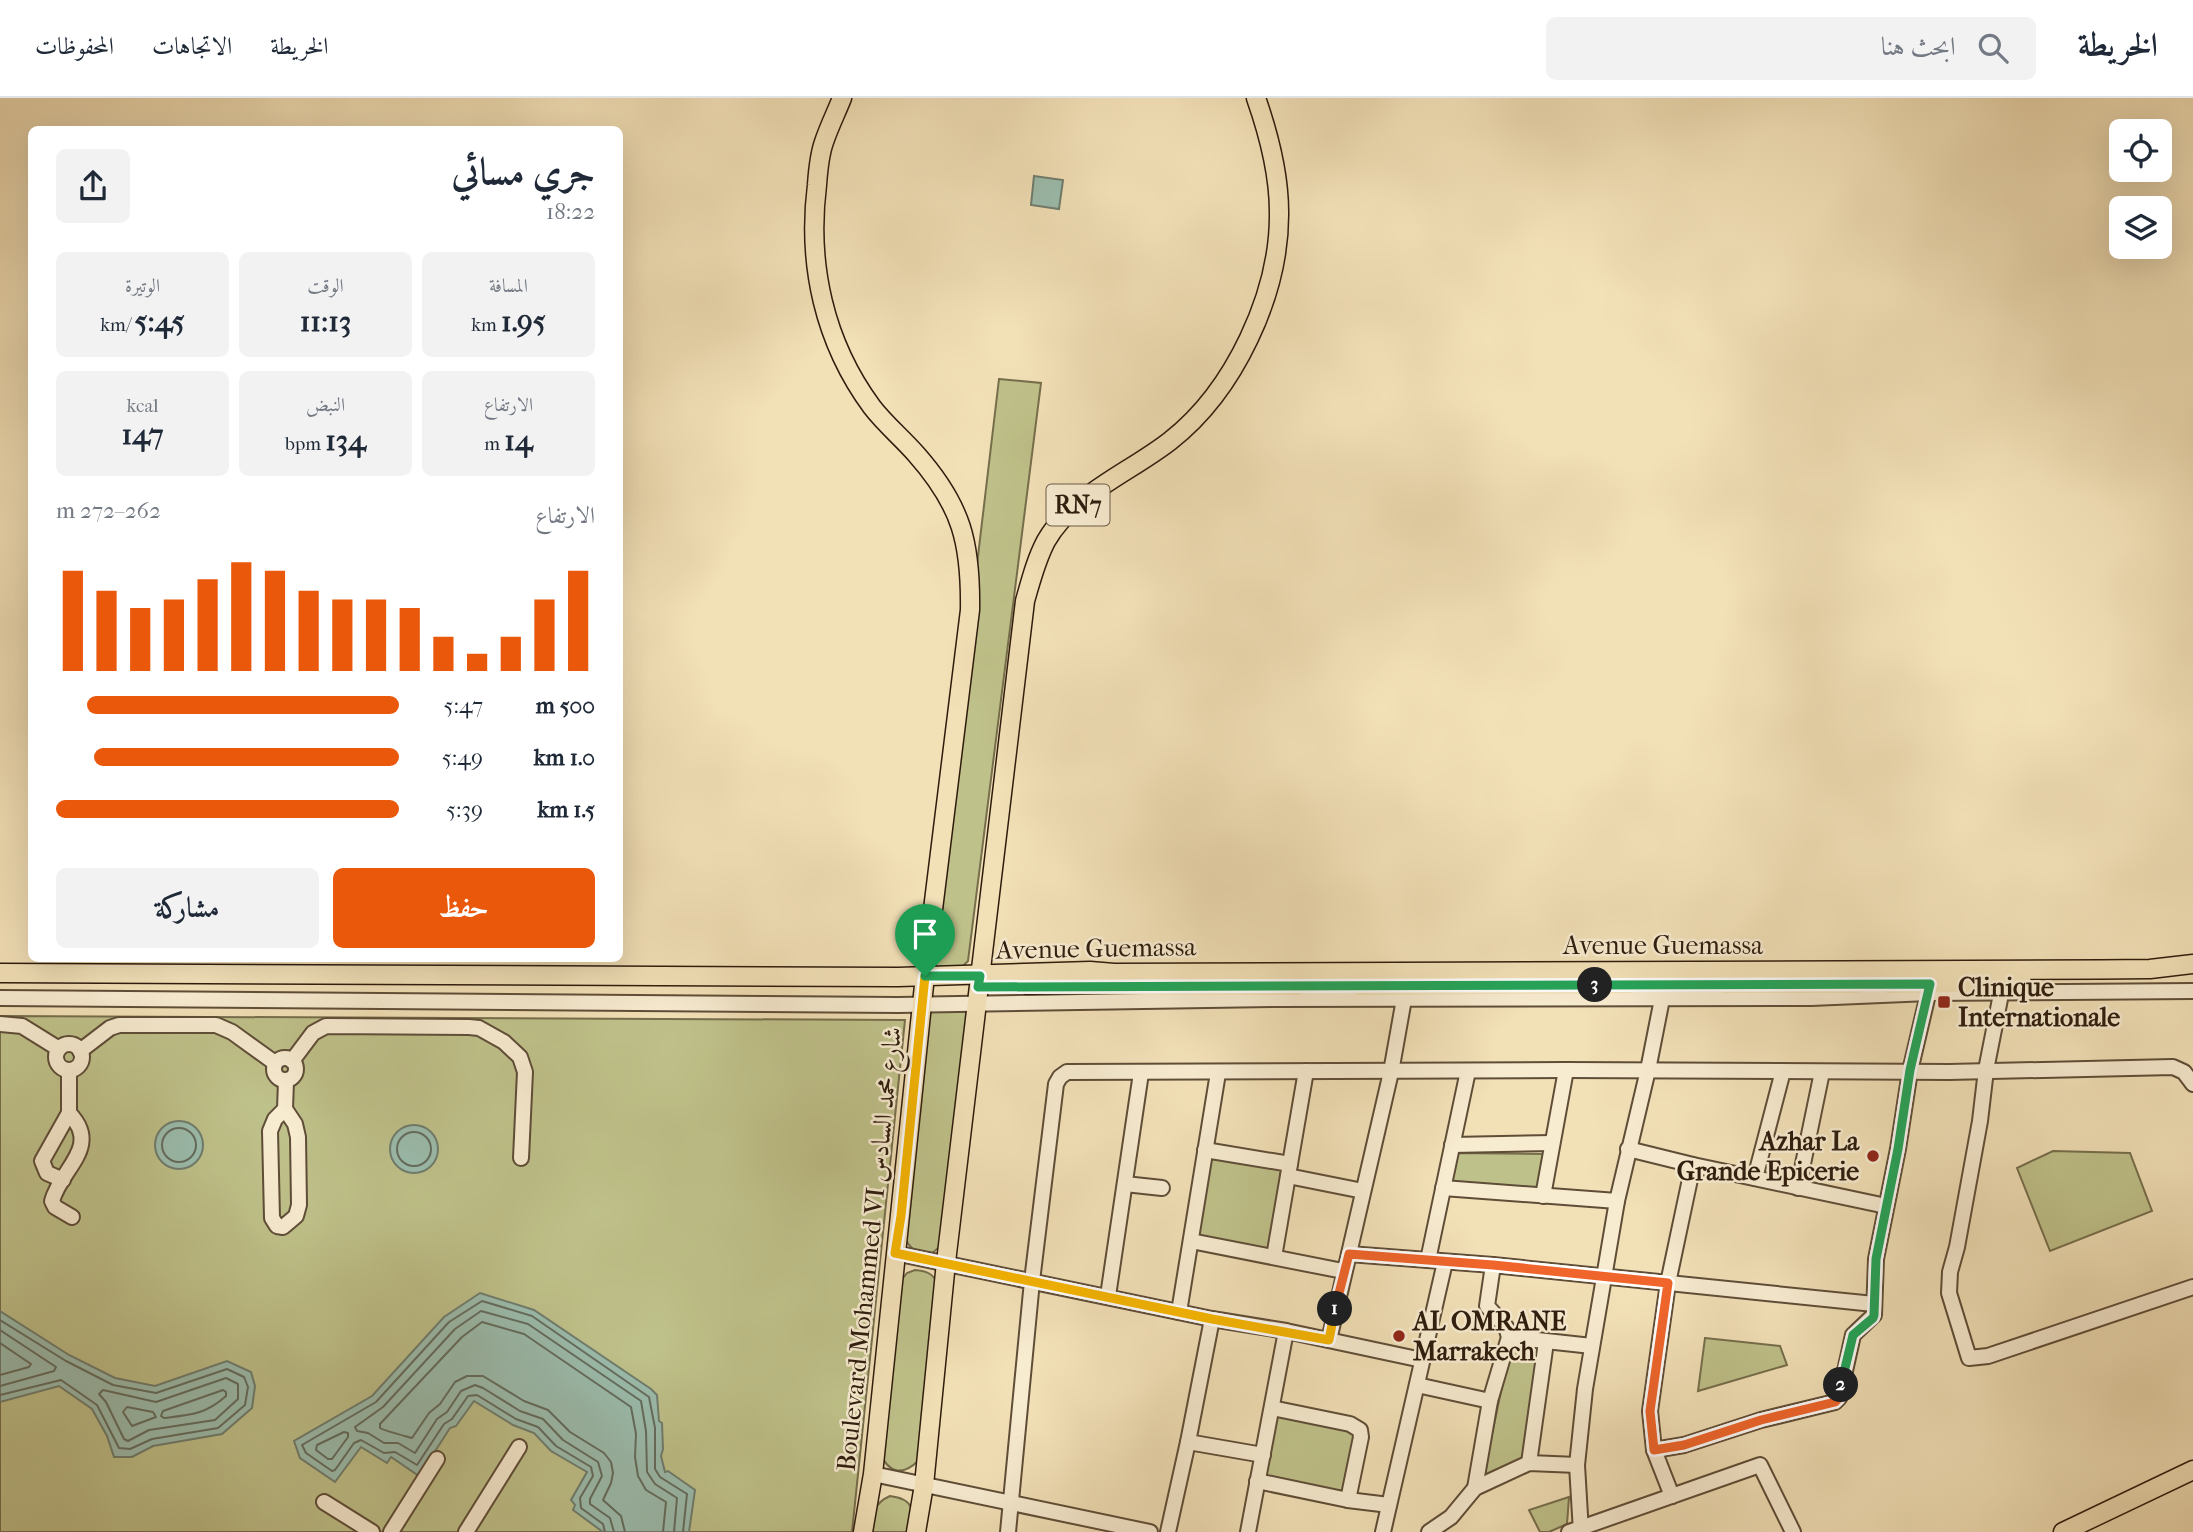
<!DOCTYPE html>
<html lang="ar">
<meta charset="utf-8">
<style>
:root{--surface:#fff;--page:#f2f2f3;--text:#1f2937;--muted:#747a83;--line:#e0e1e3;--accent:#ea580c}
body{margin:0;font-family:"IM FELL French Canon",Amiri,serif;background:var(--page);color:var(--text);direction:rtl;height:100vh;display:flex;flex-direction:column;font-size:26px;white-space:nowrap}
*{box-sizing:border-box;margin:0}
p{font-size:23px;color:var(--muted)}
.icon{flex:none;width:38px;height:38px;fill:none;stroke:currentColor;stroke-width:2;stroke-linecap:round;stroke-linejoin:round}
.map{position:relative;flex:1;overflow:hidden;direction:ltr}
.panel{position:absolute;left:28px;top:28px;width:595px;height:836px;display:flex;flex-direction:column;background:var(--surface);border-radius:10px;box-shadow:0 7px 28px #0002;direction:rtl}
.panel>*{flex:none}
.controls{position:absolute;left:2109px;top:21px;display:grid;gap:14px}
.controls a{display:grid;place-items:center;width:63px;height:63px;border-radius:10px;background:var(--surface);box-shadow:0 7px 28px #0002;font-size:35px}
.pin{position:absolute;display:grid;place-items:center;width:60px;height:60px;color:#fff;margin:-72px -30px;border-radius:50% 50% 50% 0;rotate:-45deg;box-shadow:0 0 7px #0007}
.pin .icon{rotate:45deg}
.km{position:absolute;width:35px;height:35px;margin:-18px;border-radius:50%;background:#222;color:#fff;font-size:19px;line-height:35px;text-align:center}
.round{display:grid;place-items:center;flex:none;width:74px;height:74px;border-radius:10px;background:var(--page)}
.summary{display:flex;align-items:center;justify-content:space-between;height:119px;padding:0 28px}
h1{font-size:38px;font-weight:700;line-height:52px}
.stats{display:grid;grid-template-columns:repeat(3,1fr);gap:10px;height:119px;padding:7px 28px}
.stats div{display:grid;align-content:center;border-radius:10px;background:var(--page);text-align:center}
.stats b{font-size:30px;font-weight:700}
.stats small{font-size:19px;font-weight:400}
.stats p{font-size:19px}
.chart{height:196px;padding:14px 28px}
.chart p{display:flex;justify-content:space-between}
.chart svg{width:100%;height:126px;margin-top:7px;stroke:var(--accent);stroke-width:6}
.cta{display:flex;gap:14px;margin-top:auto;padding:14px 28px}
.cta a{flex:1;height:80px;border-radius:10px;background:var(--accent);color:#fff;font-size:28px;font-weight:700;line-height:80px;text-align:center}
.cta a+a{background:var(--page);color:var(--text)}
ul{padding:0 28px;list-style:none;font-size:23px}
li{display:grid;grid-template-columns:112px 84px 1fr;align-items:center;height:52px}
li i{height:18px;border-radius:9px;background:var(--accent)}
header{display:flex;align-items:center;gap:42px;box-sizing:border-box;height:98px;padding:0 35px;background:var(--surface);border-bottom:2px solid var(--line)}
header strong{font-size:33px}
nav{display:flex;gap:38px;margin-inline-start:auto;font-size:24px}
.search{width:490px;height:63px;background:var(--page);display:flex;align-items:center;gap:18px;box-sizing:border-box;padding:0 24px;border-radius:10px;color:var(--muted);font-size:26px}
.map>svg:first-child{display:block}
.green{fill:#bfc18a;stroke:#766e4c;stroke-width:2}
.water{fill:#9bbdae;stroke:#6f7d6e;stroke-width:2}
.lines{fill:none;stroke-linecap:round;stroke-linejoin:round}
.shore{stroke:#646c5e;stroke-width:2}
.minor-casing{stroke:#5f4d38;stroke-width:18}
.major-casing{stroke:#2e1c0d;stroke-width:21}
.minor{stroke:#f7ebd0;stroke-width:14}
.major{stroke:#f2e0b7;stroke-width:18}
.split-1-casing{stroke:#fff;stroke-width:14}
.split-2-casing{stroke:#fff;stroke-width:14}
.split-3-casing{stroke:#fff;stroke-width:14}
.split-4-casing{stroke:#fff;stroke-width:14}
.split-1{stroke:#f5b400;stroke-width:9}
.split-2{stroke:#f0652b;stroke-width:9}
.split-3{stroke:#22a559;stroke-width:9}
.split-4{stroke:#22a559;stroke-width:9}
.poi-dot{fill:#8f2418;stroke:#f7ebd0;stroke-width:2.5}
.labels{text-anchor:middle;stroke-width:5;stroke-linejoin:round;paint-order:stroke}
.shield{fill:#f7ebd0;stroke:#6a5a48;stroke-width:2}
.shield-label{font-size:24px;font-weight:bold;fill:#2e1c0d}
.street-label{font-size:26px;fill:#2e1c0d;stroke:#f7ebd0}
.poi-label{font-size:26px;font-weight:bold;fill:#2e1c0d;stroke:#f7ebd0;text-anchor:start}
</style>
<header>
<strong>الخريطة</strong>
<div class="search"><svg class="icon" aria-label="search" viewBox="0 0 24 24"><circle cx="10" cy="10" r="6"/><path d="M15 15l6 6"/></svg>ابحث هنا</div>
<nav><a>الخريطة</a><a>الاتجاهات</a><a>المحفوظات</a></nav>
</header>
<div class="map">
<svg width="2193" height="1434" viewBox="0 0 2193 1434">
<rect width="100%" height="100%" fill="#f2e0b7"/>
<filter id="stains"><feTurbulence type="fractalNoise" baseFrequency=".00286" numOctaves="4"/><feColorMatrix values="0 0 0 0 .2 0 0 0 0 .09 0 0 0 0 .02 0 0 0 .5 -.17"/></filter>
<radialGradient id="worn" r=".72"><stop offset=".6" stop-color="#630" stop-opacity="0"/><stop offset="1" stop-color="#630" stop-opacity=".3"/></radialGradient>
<!-- green -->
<g class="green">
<path d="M999,281l42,4 -73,578 -8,8 -21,-1 -5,-3 -2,-21z"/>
<path d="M929,911h42l-28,233c-14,20 -28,15 -39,-5z"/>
<path d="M0,918l905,4 -53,512h-852z"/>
<path d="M2053,1053l77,2 22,58 -102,40 -33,-83z"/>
<path d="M1452,1055l94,1 -8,43 -94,-7z"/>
<path d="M1208,1056l77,13 -14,85 -77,-13z"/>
<path d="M915,1172c13,1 18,4 24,15l-20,175c-16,16 -30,14 -39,-7l19,-170 8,-10z"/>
<path d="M1705,1240l75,8 7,19 -89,26z"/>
<path d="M1510,1250l31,5 -13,112 -47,22z"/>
<path d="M1277,1314l82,19 -13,67 -84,-18z"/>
<path d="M890,1398c24,3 24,14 21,36h-40c2,-17 1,-28 19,-36z"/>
<path d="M1569,1399l-2,27 -18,8h-9l-11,-22z"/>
</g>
<!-- water -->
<g class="water">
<path d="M1034,78l29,4 -4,29 -28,-4z"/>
<circle cx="179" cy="1047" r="24"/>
<circle cx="414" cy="1051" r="24"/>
<path d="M480,1195l54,17 117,79 6,6 2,26 3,2 1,26 -2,7 4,16 3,-1 27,19 -6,42h-86l-30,-22 2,-5 -4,-5 16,-28 -36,-21 -17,-18 -21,-8 -39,-24 -18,25 -6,2 -31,48 -28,-19 -4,6 -26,-16 -26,35 -35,-24 -6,-17 78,-45 72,-79z"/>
<path d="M0,1213l69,44 46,23 40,8 72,-25 24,11 4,14 -3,22 -30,26 -69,12 -21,11h-18l-7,-21 -15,-27 -33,-23 -59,16z"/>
</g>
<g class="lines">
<!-- shore -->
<g class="shore">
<circle cx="179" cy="1047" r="17"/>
<circle cx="414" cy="1051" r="17"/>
<path d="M0,1222l66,41 47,24 43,8 71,-24 17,8 4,10 -3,18 -27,23 -66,11 -22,10 -11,-1 -22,-43 -36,-25 -61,15"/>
<path d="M0,1232l56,37 -2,4 -54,15"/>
<path d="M0,1245l31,21 -2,3 -29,8"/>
<path d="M226,1280l12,6v15l-23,21 -66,10 -21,11 -4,-2 -18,-37 -7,-8 4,-4 53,12z"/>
<path d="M223,1292l3,2v4c-20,18 -35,19 -62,22l-3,-2 2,-5z"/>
<path d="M127,1309l26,5 3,5 -24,9 -9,-14z"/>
<path d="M344,1334l4,1v4l-16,22h-4l-12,-9 1,-5z"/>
<path d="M605,1434l-2,-8 -22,-16 -1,-10 13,-22 -2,-9 -35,-21 -18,-19 -22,-8 -39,-24 -9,1 -16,23 -8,5 -27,41 -22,-13 -11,1 -23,-13 -7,3 -19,27 -3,1 -26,-18 -4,-8 74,-43 73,-80 33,-21 50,15 117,81 6,31v41l5,8 27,17 -4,38"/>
<path d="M614,1434l-4,-14 -20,-14v-5l12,-23 -4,-14 -35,-22 -20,-21 -23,-8 -37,-23 -8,-3 -14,6 -14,21 -10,7 -22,34 -17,-10h-14l-16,-10 -11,-2 -2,-4 28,-20 72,-78 26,-18 47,13 113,77 5,30 1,41 8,12 22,14 -3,34"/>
<path d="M625,1434l-4,-16 -18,-16 8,-17 2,-10 -2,-11 -7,-9 -34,-21 -22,-22 -24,-9 -41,-25h-16l-12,6 -15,22 -11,9 -17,25c-7,-2 -27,-7 -32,-10v-4l82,-87 20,-15 42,12 107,73 5,27 -1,23 3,19 8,14 20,12 -3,30"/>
</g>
<!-- minor casing -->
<g class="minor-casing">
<g id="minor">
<path d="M2003,886l-17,86 -6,51 -23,126 -7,25 -1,21 20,65 19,-2 205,-69"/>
<path d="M0,900l898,7 375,-6 538,-1 118,-5 264,-2"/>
<path d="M0,926l22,2 37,23"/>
<circle cx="69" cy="959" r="13"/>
<path d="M80,953l30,-23 9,-3h97l16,7 43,31"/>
<circle cx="285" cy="971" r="11"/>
<path d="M292,963l21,-28 13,-7 143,1 10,1 25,14 16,15 5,15 -4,86"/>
<path d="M285,1011l-10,10 -5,12 2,87 5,8 6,1 13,-11 3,-11 -1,-68 -3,-13 -10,-15 1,-28"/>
<path d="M69,1015c33,34 -8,55 -17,88l3,6 17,10"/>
<path d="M1452,1047l100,-2"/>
<path d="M1628,1051l65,16 193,41"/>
<path d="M1205,1052l85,14"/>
<path d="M1288,1078l75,15"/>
<path d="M1755,1080l28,-107"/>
<path d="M63,1082l-16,-7 -5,-12 27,-48v-43"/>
<path d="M1125,1086l37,4"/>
<path d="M1443,1090l174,13"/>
<path d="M1798,1090l24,-116"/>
<path d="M1543,1098l23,-126"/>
<path d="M1191,1143l152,30"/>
<path d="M895,1155l317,66 74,12 136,29"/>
<path d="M1349,1156l144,11 381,39"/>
<path d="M1274,1159l32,-186"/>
<path d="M1428,1162l40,-189"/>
<path d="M1108,1198l33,-223"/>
<path d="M1179,1214l39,-239"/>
<path d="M1509,1239l83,9"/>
<path d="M1329,1242l62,-268 13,-73"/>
<path d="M1417,1287l73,16"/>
<path d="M1272,1310l78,16 10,6 1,7 -13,63"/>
<path d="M1188,1344l75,13"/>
<path d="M1654,1352l30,-5 77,-25 74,-18 4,-4 14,-63 21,-20 2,-56 22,-110 12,-78 20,-85"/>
<path d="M1529,1365l17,-121"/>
<path d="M873,1376l277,58"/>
<path d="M1257,1383l91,19 41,5"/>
<path d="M1475,1390l15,-87 19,-64 -3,-10 -19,-21 6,-41"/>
<path d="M1672,1398l-18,-46 -4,-39 18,-128 25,-118"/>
<path d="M324,1404l48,30"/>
<path d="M391,1434l46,-73"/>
<path d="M466,1434l53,-85"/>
<path d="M1008,1434l24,-251 24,-197 4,-7 7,-5 499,-2 383,2 224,-5 11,5 9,12"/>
<path d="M1168,1434l20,-90 24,-123"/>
<path d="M1248,1434l38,-201"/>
<path d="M1383,1434l62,-270"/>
<path d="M1429,1434l22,-15 24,-29 54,-25 48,2"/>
<path d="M1569,1434l191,-67 33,67"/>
<path d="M1581,1434l-4,-67 8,-76 32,-188 31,-131 14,-71"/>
</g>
</g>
<!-- major casing -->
<g class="major-casing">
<g id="major">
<path d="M842,0c-6,15 -13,29 -18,44 -5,14 -6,29 -7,43 -10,79 7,157 55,222 13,17 30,31 44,47 46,52 55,89 54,156l-44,356 -53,508 -10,58"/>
<path d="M0,875l898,4 192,-6 24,2c346,-1 691,0 1036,-4l43,-5"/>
<path d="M1724,886h133"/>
<path d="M1889,886l133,-2"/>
<path d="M1028,887l269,1"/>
<path d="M1360,888l270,-2"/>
<path d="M916,1434l8,-47 22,-223 79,-661c6,-21 11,-41 21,-60 27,-47 83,-68 124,-100 64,-50 110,-147 109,-229 0,-39 -10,-77 -23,-114"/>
<path d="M2063,1434l130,-62"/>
</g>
</g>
<!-- minor -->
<use href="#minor" class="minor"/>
<!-- major -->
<use href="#major" class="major"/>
</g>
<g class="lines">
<!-- split-1 casing -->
<g class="split-1-casing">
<path id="split-1" d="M925,878l-24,240 -6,37 317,66 117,21 6,-31"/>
</g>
<!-- split-2 casing -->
<g class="split-2-casing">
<path id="split-2" d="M1335,1211l14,-55 144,11 175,18 -18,128 4,39 30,-5 77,-25 74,-18 4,-4 2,-13"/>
</g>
<!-- split-3 casing -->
<g class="split-3-casing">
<path id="split-3" d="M1595,887l335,-1 -20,86 -12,79 -22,110 -2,56 -1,3 -20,17 -12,50"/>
</g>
<!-- split-4 casing -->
<g class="split-4-casing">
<path id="split-4" d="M925,878h55l-2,11 617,-2"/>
</g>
<!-- split-1 -->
<use href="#split-1" class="split-1"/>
<!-- split-2 -->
<use href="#split-2" class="split-2"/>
<!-- split-3 -->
<use href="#split-3" class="split-3"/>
<!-- split-4 -->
<use href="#split-4" class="split-4"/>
</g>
<!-- markers -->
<g class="poi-dot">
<rect x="1937" y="897" width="14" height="14" rx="3.5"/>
<circle cx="1873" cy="1058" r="7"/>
<circle cx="1399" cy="1238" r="7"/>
</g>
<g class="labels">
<!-- shield labels -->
<rect class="shield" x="1046.5" y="386.5" width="63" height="41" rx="5"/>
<g class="shield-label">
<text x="1078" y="415">RN7</text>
</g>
<!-- street labels -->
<g class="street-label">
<text x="1663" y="856">Avenue Guemassa</text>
<text transform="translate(1096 850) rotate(-1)" y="9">Avenue Guemassa</text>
<text transform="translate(869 1151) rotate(-84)" y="9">Boulevard Mohammed VI شارع محمد السادس</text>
</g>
<!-- poi labels -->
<g class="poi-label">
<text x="1958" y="898">Clinique<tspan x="1958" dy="30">Internationale</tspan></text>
<text x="1859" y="1052" text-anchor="end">Azhar La<tspan x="1859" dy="30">Grande Epicerie</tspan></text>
<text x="1413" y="1232">AL OMRANE<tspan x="1413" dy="30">Marrakech</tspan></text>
</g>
</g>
<rect width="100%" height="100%" filter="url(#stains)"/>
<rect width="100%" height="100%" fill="url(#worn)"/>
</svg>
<div class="controls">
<a><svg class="icon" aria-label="locate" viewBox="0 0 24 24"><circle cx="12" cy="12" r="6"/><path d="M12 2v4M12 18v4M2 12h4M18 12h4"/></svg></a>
<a><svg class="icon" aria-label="layers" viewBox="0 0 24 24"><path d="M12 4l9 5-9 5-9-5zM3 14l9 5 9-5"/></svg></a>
</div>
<div class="pin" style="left:925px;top:878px;background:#1e9e55"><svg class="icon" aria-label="arrive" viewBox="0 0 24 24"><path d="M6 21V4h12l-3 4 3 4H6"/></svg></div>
<b class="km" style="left:1335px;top:1211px">1</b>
<b class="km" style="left:1841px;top:1287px">2</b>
<b class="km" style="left:1595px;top:887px">3</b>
<section class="panel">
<div class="summary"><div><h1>جري مسائي</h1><p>18:22</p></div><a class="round"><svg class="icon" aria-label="share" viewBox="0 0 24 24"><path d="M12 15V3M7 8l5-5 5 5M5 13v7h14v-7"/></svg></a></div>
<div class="stats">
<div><p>المسافة</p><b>1.95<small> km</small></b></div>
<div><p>الوقت</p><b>11:13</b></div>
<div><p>الوتيرة</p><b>5:45<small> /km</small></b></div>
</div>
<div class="stats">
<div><p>الارتفاع</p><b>14<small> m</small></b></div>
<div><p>النبض</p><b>134<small> bpm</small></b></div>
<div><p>kcal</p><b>147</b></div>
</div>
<div class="chart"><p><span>الارتفاع</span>262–272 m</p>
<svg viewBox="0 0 160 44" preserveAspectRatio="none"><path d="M5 44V9M15 44V16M25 44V22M35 44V19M45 44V12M55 44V6M65 44V9M75 44V16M85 44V19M95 44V19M105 44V22M115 44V32M125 44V38M135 44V32M145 44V19M155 44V9"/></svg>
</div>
<ul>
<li><b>500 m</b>5:47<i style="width:91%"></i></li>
<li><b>1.0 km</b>5:49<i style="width:89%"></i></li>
<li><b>1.5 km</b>5:39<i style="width:100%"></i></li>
</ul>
<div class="cta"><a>حفظ</a><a>مشاركة</a></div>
</section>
</div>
